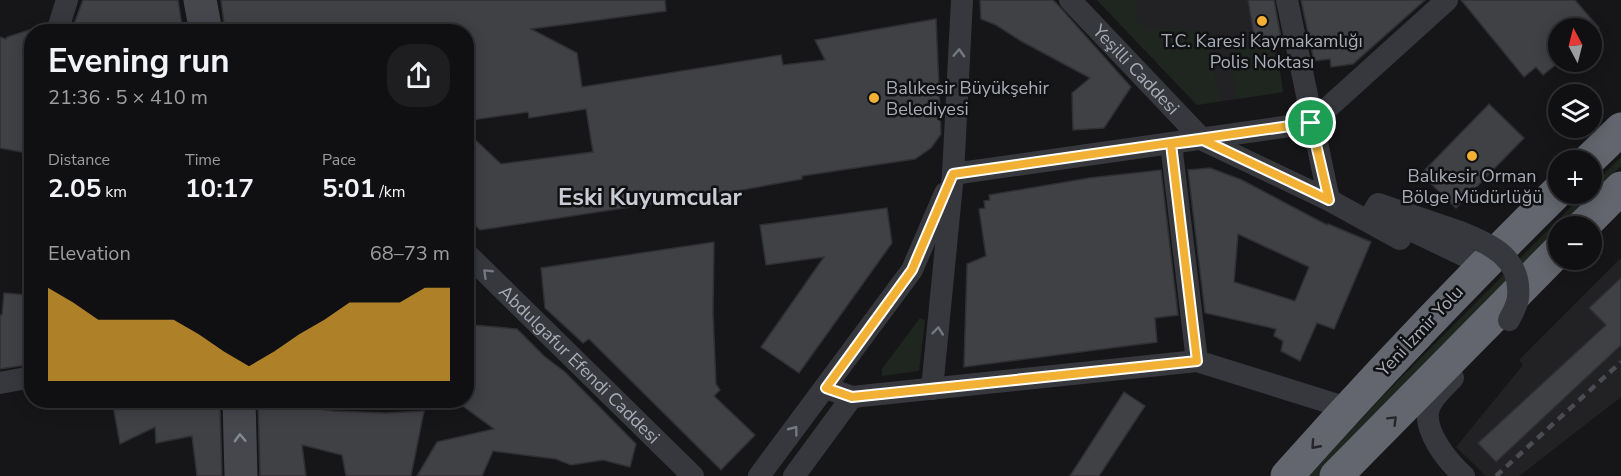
<!DOCTYPE html>
<meta charset="utf-8">
<style>
:root{--surface:#101012;--page:#1e1e20;--text:#f1f3f6;--muted:#9c9d9f;--line:#303032;--accent:#f2b134}
body{margin:0;font-family:"Nunito Sans",sans-serif;background:var(--page);color:var(--text);height:100vh;display:flex;flex-direction:column;font-size:22px;white-space:nowrap}
*{box-sizing:border-box;margin:0}
p{font-size:20px;color:var(--muted)}
.icon{flex:none;width:33px;height:33px;fill:none;stroke:currentColor;stroke-width:2;stroke-linecap:round;stroke-linejoin:round}
.map{position:relative;flex:1;overflow:hidden}
.details{position:absolute;left:24px;top:24px;width:450px;height:384px;display:flex;flex-direction:column;background:var(--surface);border-radius:24px;box-shadow:0 3px 15px #0003,0 0 0 2px var(--line)}
.details>*{flex:none}
.needle{width:39px;rotate:353deg}
.controls{position:absolute;left:1548px;top:18px;display:grid;gap:12px}
.controls a{display:grid;place-items:center;width:54px;height:54px;border-radius:50%;background:var(--surface);box-shadow:0 3px 15px #0003,0 0 0 2px var(--line);font-size:30px}
.pin{position:absolute;display:grid;place-items:center;width:51px;height:51px;color:#fff;margin:-26px;border:3px solid #fff;border-radius:50%;box-shadow:0 2px 6px #0007}
.round{display:grid;place-items:center;flex:none;width:63px;height:63px;border-radius:24px;background:var(--page)}
.head{display:flex;align-items:center;justify-content:space-between;height:102px;padding:0 24px}
h1{font-size:33px;font-weight:700;line-height:45px}
.metrics{display:grid;grid-template-columns:repeat(3,1fr);gap:9px;height:102px;padding:6px 24px}
.metrics div{display:grid;align-content:center}
.metrics b{font-size:26px;font-weight:700}
.metrics small{font-size:16px;font-weight:400}
.metrics p{font-size:16px}
.chart{height:168px;padding:12px 24px}
.chart p{display:flex;justify-content:space-between}
.chart svg{width:100%;height:108px;margin-top:6px;fill:var(--accent);opacity:.7}
.map>svg:first-child{display:block}
.built{fill:#222225}
.green{fill:#1e261f}
.building{fill:#404145;stroke:#303034;stroke-width:1.5;fill-rule:evenodd}
.lines{fill:none;stroke-linecap:round;stroke-linejoin:round}
.street{stroke:#37383d;stroke-width:22}
.secondary{stroke:#45474d;stroke-width:33}
.highway{stroke:#63666e;stroke-width:33}
.rail{stroke:#4a4c52;stroke-width:4.5;stroke-dasharray:8 6;stroke-linecap:butt}
.street-bridge{stroke:#37383d;stroke-width:22}
.oneway{stroke:#757881}
.oneway2{stroke:#26262a}
.oneway3{stroke:#858993}
.route-casing{stroke:#fff;stroke-width:12}
.route{stroke:#f2b134;stroke-width:8}
.poi-dot{fill:#f2b134;stroke:#111113;stroke-width:2}
.labels{text-anchor:middle;stroke-width:5;stroke-linejoin:round;paint-order:stroke}
.poi-label{font-size:18px;fill:#a8adb8;stroke:#111113}
.street-label{font-size:18px;fill:#a8adb8;stroke:#111113}
.district-label{font-size:24px;font-weight:bold;fill:#c9ccd4;stroke:#111113}
</style>
<div class="map">
<svg width="1621" height="476" viewBox="0 0 1621 476">
<rect width="100%" height="100%" fill="#161618"/>
<!-- built -->
<g class="built">
<path d="M1097,0h172l14,92 -86,13z"/>
<path d="M1621,258v139l-102,79h-33l-30,-29 67,-82 -4,-5z"/>
</g>
<!-- green -->
<g class="green">
<path d="M1097,0h38l2,21 9,8 33,-1 23,3 6,9 12,61 -23,4z"/>
<path d="M1275,39l8,53 -46,7 -7,-40 4,-13z"/>
<path d="M1621,157v9l-60,60h-3v3l-169,172 -70,75h-12l76,-80 201,-202h8v-8z"/>
<path d="M920,318l5,2 -6,51 -37,5v-7z"/>
</g>
<!-- building -->
<g class="building">
<path d="M83,0h95l5,32h-112z"/>
<path d="M221,0h444l1,11 -135,18 46,24 5,34 199,-32 2,10 42,-5 -10,-20 121,-21 5,115 -10,14 -16,11 -113,17v3l-60,11 -262,40 -14,-13v-86l35,33 92,-12 -7,-43 -57,9 -1,-6 -62,9v-89h-241z"/>
<path d="M980,0h73l5,5 73,82 -27,41 -31,2 -1,-37 18,-15 -69,-37 -25,-16 -15,-6z"/>
<path d="M1248,0h26l7,38 -26,4z"/>
<path d="M1301,0h124l-72,64 -22,3 -1,-8 -16,2z"/>
<path d="M1461,0h114l24,28 -7,6v-6h-34l1,34 -16,13 -7,-8 -12,10z"/>
<path d="M32,29v125l-32,-6v-111l6,2 1,-2z"/>
<path d="M1489,104l35,34 -68,70 -35,-34z"/>
<path d="M1210,168l32,12 85,45 1,-1 43,18 -37,87 -17,-6 -17,38 -19,-10 2,-10 -9,-5 2,-7 -71,-16 -17,-143zM1238,234l71,33 -14,34 -61,-19z"/>
<path d="M1161,170l17,145 -23,3 2,24 -193,25 3,-103 19,-8 -7,-47 6,-1 -1,-7 6,-1 -1,-5 100,-17z"/>
<path d="M887,208l5,35 -93,130 -38,-26 63,-90 -58,8 -6,-40z"/>
<path d="M714,242l-1,71 3,71 4,6 -6,6 41,39 -34,35 -132,-131 -6,4 -38,-35 -4,-40z"/>
<path d="M1621,278v67l-125,117 -18,-19 128,-118 -17,-17z"/>
<path d="M4,293l25,2 -1,25h4v44l-32,5v-54h2z"/>
<path d="M474,325l43,4 27,27 21,16 71,72 -6,23 -27,-7 -32,5 -15,-6 -63,-8 -11,25h-65l20,-34 57,-13 -34,-25 2,-4h4v-40z"/>
<path d="M1124,392l21,14 -46,70h-29z"/>
<path d="M112,400h106l2,8 2,68h-25l-5,-40 -36,7 -1,-16 -35,17z"/>
<path d="M261,401l72,10 53,2 38,-2 -13,65h-65l-4,-21 -40,-10 4,31h-46l-2,-74z"/>
</g>
<g class="lines">
<!-- street -->
<g class="street">
<path id="s1" d="M1070,0l133,140 126,60 71,39"/>
<path d="M1287,0l42,200"/>
<path d="M57,32l10,-32"/>
<path d="M1171,144l26,217"/>
<path d="M953,174l358,-51 136,-123"/>
<path d="M1460,232l-82,-28 -5,8 92,44"/>
<path id="s2" d="M466,253l227,223"/>
<path d="M1453,378c-8,9 -20,18 -24,30 -7,22 19,54 35,68"/>
<path d="M0,383l32,-6"/>
<path d="M826,388l26,9 345,-36 150,47"/>
<path d="M932,389l21,-215 9,-174"/>
<path d="M759,476l153,-206 33,-77"/>
<path d="M794,476l58,-79"/>
</g>
<!-- secondary -->
<g class="secondary">
<path d="M200,0l6,32"/>
<path d="M239,400l2,76"/>
</g>
<!-- highway -->
<g class="highway">
<path d="M1589,160l32,-31"/>
<path d="M1583,226l38,-38"/>
<path d="M1287,476c87,-98 178,-193 271,-285"/>
<path d="M1336,476l222,-225"/>
</g>
<!-- rail -->
<path class="rail" d="M1496,476l125,-114"/>
<!-- street-bridge -->
<path class="street-bridge" d="M1460,232c31,12 62,26 58,66 -1,8 -6,16 -9,22"/>
</g>
<!-- one-way arrows -->
<defs><path id="oneway-chevron" d="M-2-3.5L2.5 0L-2 3.5" fill="none" stroke-width="1.6" stroke-linecap="round" stroke-linejoin="round" transform="scale(1.5)"/></defs>
<g class="oneway">
<use href="#oneway-chevron" transform="translate(959 53) rotate(-87)"/>
<use href="#oneway-chevron" transform="translate(487 273) rotate(-136)"/>
<use href="#oneway-chevron" transform="translate(938 331) rotate(-84)"/>
<use href="#oneway-chevron" transform="translate(794 430) rotate(-53)"/>
</g>
<g class="oneway2">
<use href="#oneway-chevron" transform="translate(1393 420) rotate(-45)"/>
<use href="#oneway-chevron" transform="translate(1315 445) rotate(132)"/>
</g>
<use class="oneway3" href="#oneway-chevron" transform="translate(240 438) rotate(-92)"/>
<g class="lines">
<!-- route casing -->
<g class="route-casing">
<path id="route" d="M1311,123l-358,51 -41,96 -86,118 26,9 345,-36 -26,-217 32,-4 126,60 -18,-77"/>
</g>
<!-- route -->
<use href="#route" class="route"/>
</g>
<!-- markers -->
<g class="poi-dot">
<circle cx="1262" cy="21" r="6"/>
<circle cx="874" cy="98" r="6"/>
<circle cx="1472" cy="156" r="6"/>
</g>
<g class="labels">
<!-- poi labels -->
<g class="poi-label">
<text x="1262" y="47">T.C. Karesi Kaymakamlığı<tspan x="1262" dy="21">Polis Noktası</tspan></text>
<text x="886" y="94" text-anchor="start">Balıkesir Büyükşehir<tspan x="886" dy="21">Belediyesi</tspan></text>
<text x="1472" y="182">Balıkesir Orman<tspan x="1472" dy="21">Bölge Müdürlüğü</tspan></text>
</g>
<!-- street labels -->
<g class="street-label">
<text dy="6" stroke="none"><textPath href="#s1" startOffset="96">Yeşilli Caddesi</textPath></text>
<text transform="translate(1420 331) rotate(-47)" y="6">Yeni İzmir Yolu</text>
<text dy="6" stroke="none"><textPath href="#s2" startOffset="159">Abdulgafur Efendi Caddesi</textPath></text>
</g>
<!-- district labels -->
<g class="district-label">
<text x="650" y="205">Eski Kuyumcular</text>
</g>
</g>
</svg>
<div class="controls">
<a><svg class="needle" viewBox="-14 -14 28 28"><path d="M0-13l5 13h-10z" fill="#e53935"/><path d="M0 13l5-13h-10z" fill="#9c9d9f"/></svg></a>
<a><svg class="icon" aria-label="layers" viewBox="0 0 24 24"><path d="M12 4l9 5-9 5-9-5zM3 14l9 5 9-5"/></svg></a>
<a>+</a>
<a>−</a>
</div>
<div class="pin" style="left:1311px;top:123px;background:#1e9e55"><svg class="icon" aria-label="arrive" viewBox="0 0 24 24"><path d="M6 21V4h12l-3 4 3 4H6"/></svg></div>
<section class="details">
<div class="head"><div><h1>Evening run</h1><p>21:36 · 5 × 410 m</p></div><a class="round"><svg class="icon" aria-label="share" viewBox="0 0 24 24"><path d="M12 15V3M7 8l5-5 5 5M5 13v7h14v-7"/></svg></a></div>
<div class="metrics">
<div><p>Distance</p><b>2.05<small> km</small></b></div>
<div><p>Time</p><b>10:17</b></div>
<div><p>Pace</p><b>5:01<small> /km</small></b></div>
</div>
<div class="chart"><p><span>Elevation</span>68–73 m</p>
<svg viewBox="0 0 160 44" preserveAspectRatio="none"><path d="M0 44V6L10 12L20 19L30 19L40 19L50 19L60 25L70 32L80 38L90 32L100 25L110 19L120 12L130 12L140 12L150 6L160 6V44z"/></svg>
</div>
</section>
</div>
